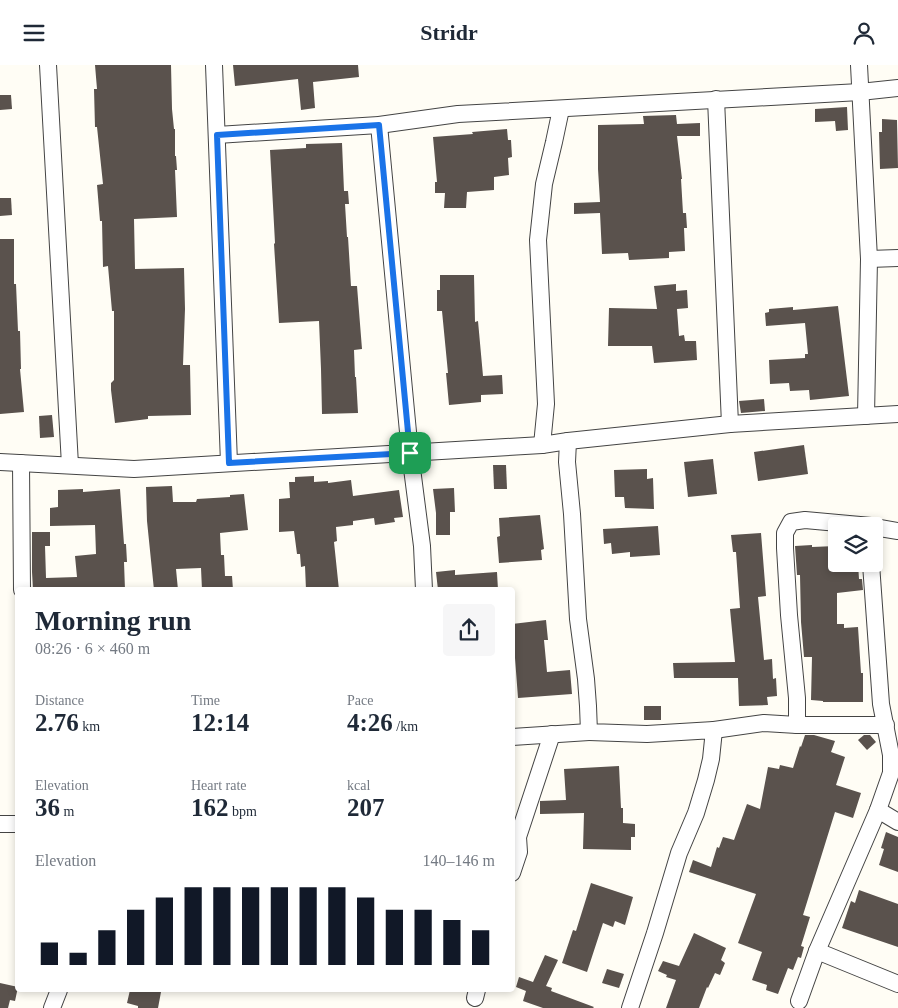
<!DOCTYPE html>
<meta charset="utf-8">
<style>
:root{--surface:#fff;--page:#f6f6f7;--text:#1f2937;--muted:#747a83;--accent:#111827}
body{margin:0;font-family:Georgia,serif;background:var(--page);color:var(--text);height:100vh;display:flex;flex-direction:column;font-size:19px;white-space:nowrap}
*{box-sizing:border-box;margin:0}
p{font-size:16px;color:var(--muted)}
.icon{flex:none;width:28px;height:28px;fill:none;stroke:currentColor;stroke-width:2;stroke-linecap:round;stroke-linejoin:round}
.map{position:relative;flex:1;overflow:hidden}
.sheet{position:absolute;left:15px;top:522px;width:500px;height:405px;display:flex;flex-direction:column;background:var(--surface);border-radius:5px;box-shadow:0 2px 8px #0003}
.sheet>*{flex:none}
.controls{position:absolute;left:828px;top:452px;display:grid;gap:10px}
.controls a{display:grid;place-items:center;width:55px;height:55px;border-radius:5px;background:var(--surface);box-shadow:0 2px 8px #0003;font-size:25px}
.pin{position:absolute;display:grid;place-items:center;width:42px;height:42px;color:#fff;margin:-21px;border-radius:10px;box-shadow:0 2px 8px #0006}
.round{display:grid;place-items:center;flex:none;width:52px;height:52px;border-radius:5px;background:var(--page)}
.head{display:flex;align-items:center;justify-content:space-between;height:85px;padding:0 20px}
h1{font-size:28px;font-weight:700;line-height:38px}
.figures{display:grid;grid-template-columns:repeat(3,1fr);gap:8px;height:85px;padding:5px 20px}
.figures div{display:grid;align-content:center}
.figures b{font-size:25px;font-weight:700}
.figures small{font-size:14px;font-weight:400}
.figures p{font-size:14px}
.chart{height:140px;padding:10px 20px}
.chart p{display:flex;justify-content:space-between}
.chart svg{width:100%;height:90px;margin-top:5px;stroke:var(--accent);stroke-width:6}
header{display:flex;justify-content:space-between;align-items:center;height:65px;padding:0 20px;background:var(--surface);font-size:22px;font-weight:700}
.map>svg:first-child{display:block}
.building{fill:#5a524d}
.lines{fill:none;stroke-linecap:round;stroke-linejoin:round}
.minor-casing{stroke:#444;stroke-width:18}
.minor{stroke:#fff;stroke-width:16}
.route-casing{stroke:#fff;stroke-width:10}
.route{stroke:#1a73e8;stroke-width:6}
</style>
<header><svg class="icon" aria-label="menu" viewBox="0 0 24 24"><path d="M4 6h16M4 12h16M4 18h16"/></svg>Stridr<svg class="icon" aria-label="person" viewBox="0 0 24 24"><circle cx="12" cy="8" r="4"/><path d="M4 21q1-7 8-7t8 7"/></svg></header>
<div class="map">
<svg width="898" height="943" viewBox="0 0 898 943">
<rect width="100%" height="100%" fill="#fffdf5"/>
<!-- building -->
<g class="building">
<path d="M95,0h76l1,44 2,20h1v27h1l1,14h-2l2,47 -43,2 1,50 49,-1 1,41 -2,56h7l1,50 -43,1v3l-33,4 -4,-33v-7l3,-3v-69h-2l-4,-45 -5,1 -1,-46h-2l-3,-36 6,-1 -6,-57h-2l-1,-38h3z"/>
<path d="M233,0h125l1,12 -46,5 2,26 -14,2 -3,-31 -63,7z"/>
<path d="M0,30h11l1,14 -12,1z"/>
<path d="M847,42l1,23 -12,1 -1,-10 -20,1v-13z"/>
<path d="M676,50l1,9 23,-1v13h-23l5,43h-1l2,34h3l1,15h-3l1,23 -16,1v6l-40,2 -1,-7 -26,1 -2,-41 -26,1v-11l26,-1 -2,-33v-44l46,-1 -1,-8z"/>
<path d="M882,54l15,1 1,48 -18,1 -1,-37h3z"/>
<path d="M507,64l1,11h3l1,17 -4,1 1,17 -15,2v13l-27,2 -1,16h-22l1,-15h-10v-11h2l-4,-45 40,-3 -1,-2z"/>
<path d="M342,78l2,48h4l1,13h-4l2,33h1l3,49h6l5,63 -8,1 1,27h1l2,36 -36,1 -1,-45 -2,-48 -40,2 -5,-79 1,-1 -5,-93 36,-2v-4z"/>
<path d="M0,133h11l1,17 -12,1z"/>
<path d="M0,174h14v45h2l2,47h2l1,38h-1l4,43 -24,2z"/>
<path d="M440,210h34l1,47 3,-1 5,55 19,-1 1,19 -22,1v7l-32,3 -3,-32h2l-6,-62h-5v-21h3z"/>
<path d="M676,219v7l11,-1 1,18 -11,1 2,27 5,-1 1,6h11l1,19 -43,3 -2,-17h-44l1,-38 48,1 -3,-23z"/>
<path d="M838,241l11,90 -39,4 -1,-10 -19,1 -1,-8 -19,1 -1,-24 36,-2v-4h3l-3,-31 -39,3 -1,-13 4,-1v-3l24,-2v3z"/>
<path d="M764,334l1,12 -24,2 -2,-12z"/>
<path d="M52,350l2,22 -14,1 -1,-22z"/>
<path d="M804,380l4,29 -50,7 -4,-29z"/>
<path d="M713,394l4,35 -29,3 -4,-35z"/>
<path d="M493,400h13l1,24h-13z"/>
<path d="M647,404v10l6,-1 1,31 -29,-1 -1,-11h-9l-1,-27z"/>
<path d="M314,411v6l14,-1v2l23,-3 2,16 46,-6 4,27 -9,1 1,4 -20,3 -1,-7 -21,3v4l-17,2 1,14 -3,1 5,48h-33l-1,-24 -4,1 -1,-13h-3l-3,-23 -15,1v-33l11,-1 -1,-16h6v-5z"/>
<path d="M172,421l1,16h23l1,-3 33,-2v-2l14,-1 4,36 -28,3 1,22h3l1,21h7l1,14h-31l-1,-22 -25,1 2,21h-24l-7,-69 -1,-34z"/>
<path d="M454,423l1,24h-5v23h-14v-22l-3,-24z"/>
<path d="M83,424v3l37,-3 4,55h2l1,18h-3l1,28h-92l-1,-18v-40h18v14h-5l1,32 31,-1 -2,-21 21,-2 -1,-29 -45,1v-18l8,-1v-17z"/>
<path d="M540,450l4,34 -3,1 1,10 -43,3 -2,-26 3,-1 -1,-18z"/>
<path d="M658,461l2,29 -30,2v-5l-18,2 -1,-11 -7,1 -1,-15z"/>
<path d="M761,468l5,63 -8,1 6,63 8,-1 1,20 3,-1 1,18 -10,1 1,8 -29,1 -1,-28h-64l-1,-15 62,-1 -5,-53 10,-1 -4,-56h-3l-2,-17z"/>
<path d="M812,480v2l24,-1v18h22l1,15h3l1,11 -26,3v31h7v4l14,-1 3,46h2v29h-40v-1l-12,-1 1,-43h-8l-3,-35 -1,-47h-3l-2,-29z"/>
<path d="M455,505v5l42,-3 1,18h-23v-2l-37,2 -2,-18z"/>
<path d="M546,555l2,20h-4l3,32 23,-2 2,24 -54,4 -3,-40h-3v-34z"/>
<rect x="644" y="641" width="17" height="14"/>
<path d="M805,670h9l21,6 -4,11 14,5 -9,28 25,8 -8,25 -18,-6 -32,103 7,2 -9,29 3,1 -3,11 -3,-1 -5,13 -5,-2 -10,26 -12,-4 1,-5 -15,-5 10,-28 -24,-9 18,-49 -67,-22 4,-12 18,7 6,-20 2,1 4,-11 11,3 13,-36 13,5 8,-42 11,2 1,-4 13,3 7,-22 1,1z"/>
<path d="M864,670h6l6,7 -9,8 -9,-10z"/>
<path d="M619,701l2,42h2v15l12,1v13h-4v13l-48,-1 1,-36 -44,1v-13l26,-1 -2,-31z"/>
<path d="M886,767l12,5v35l-19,-7 5,-16 -3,-1z"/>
<path d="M591,818l42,14 -8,28 -10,-4 -2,6 -10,-4 -16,49 -25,-9 11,-33 3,1z"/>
<path d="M859,825l39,14v43l-56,-19 9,-27 4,2z"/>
<path d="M694,868l32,15 -5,12 4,3 -5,12 -5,-2 -7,15 -1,-1 -8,21h-33l10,-28 -10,-3 1,-2 -9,-4 5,-10 16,5z"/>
<path d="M545,890l13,5 -12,26 6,2 -1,3 43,16 -1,1h-50l-20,-7 3,-10 -10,-4 3,-10 14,5z"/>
<path d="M607,904l17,5 -5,14 -17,-5z"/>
<path d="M0,918l18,4 -3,14 -5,-1 -2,8h-8z"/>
<path d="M130,925h22l9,2 -3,16h-20v-2l-11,-3z"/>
</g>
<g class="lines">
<!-- minor casing -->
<g class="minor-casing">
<g id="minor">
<path d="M48,0l22,400"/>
<path d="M214,0l15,398"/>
<path d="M859,0l10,194 -3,157"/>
<path d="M716,34l14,325"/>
<path d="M379,60l31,328 12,93 2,44"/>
<path d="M217,70l162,-10 79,-11 402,-22 38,-4"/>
<path d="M869,194l29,-1"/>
<path d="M568,376l-1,21 5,52 6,105 8,60 2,27 1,26 58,2 67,-4 -3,29 -5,21 -10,33 -17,40 -24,80 -25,75"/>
<path d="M542,380l4,-41 -8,-164 6,-56 10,-42 7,-33"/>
<path d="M0,397l134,7 408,-24 26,-4 162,-17 168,-10"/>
<path d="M21,398l1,127"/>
<path d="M874,462l24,4"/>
<path d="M797,660v-27l-8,-83 -4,-67v-15l6,-11 14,-2 66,6"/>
<path d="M714,665l50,-7 33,2h89"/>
<path d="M512,672l77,-5"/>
<path d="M878,745l20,12"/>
<path d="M0,759h18"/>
<path d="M512,808l7,-21 -1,-15 34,-103"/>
<path d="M817,886l81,33"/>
<path d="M475,933l2,-8"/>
<path d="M799,936l18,-50 61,-141 13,-37v-18l-10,-51 -10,-140"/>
<path d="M52,943l7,-18"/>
</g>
</g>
<!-- minor -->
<use href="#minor" class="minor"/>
</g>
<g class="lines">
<!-- route casing -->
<g class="route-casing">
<path id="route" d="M379,60l31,328 -181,10 -12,-328z"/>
</g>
<!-- route -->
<use href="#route" class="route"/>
</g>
</svg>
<div class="controls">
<a><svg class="icon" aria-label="layers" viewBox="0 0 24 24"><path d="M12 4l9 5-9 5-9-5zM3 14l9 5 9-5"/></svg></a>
</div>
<div class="pin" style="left:410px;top:388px;background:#1e9e55"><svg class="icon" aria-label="arrive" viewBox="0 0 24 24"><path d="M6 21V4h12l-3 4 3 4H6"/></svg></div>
<section class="sheet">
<div class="head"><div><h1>Morning run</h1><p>08:26 · 6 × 460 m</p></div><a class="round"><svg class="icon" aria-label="share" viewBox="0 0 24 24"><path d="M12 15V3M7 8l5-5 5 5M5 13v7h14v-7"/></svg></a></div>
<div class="figures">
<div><p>Distance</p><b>2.76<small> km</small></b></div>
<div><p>Time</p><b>12:14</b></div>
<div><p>Pace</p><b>4:26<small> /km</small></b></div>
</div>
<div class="figures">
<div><p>Elevation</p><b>36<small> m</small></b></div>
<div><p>Heart rate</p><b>162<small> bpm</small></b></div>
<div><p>kcal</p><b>207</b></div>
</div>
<div class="chart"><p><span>Elevation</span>140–146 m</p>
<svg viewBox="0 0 160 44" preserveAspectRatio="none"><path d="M5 44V33M15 44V38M25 44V27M35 44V17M45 44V11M55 44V6M65 44V6M75 44V6M85 44V6M95 44V6M105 44V6M115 44V11M125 44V17M135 44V17M145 44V22M155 44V27"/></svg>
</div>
</section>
</div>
